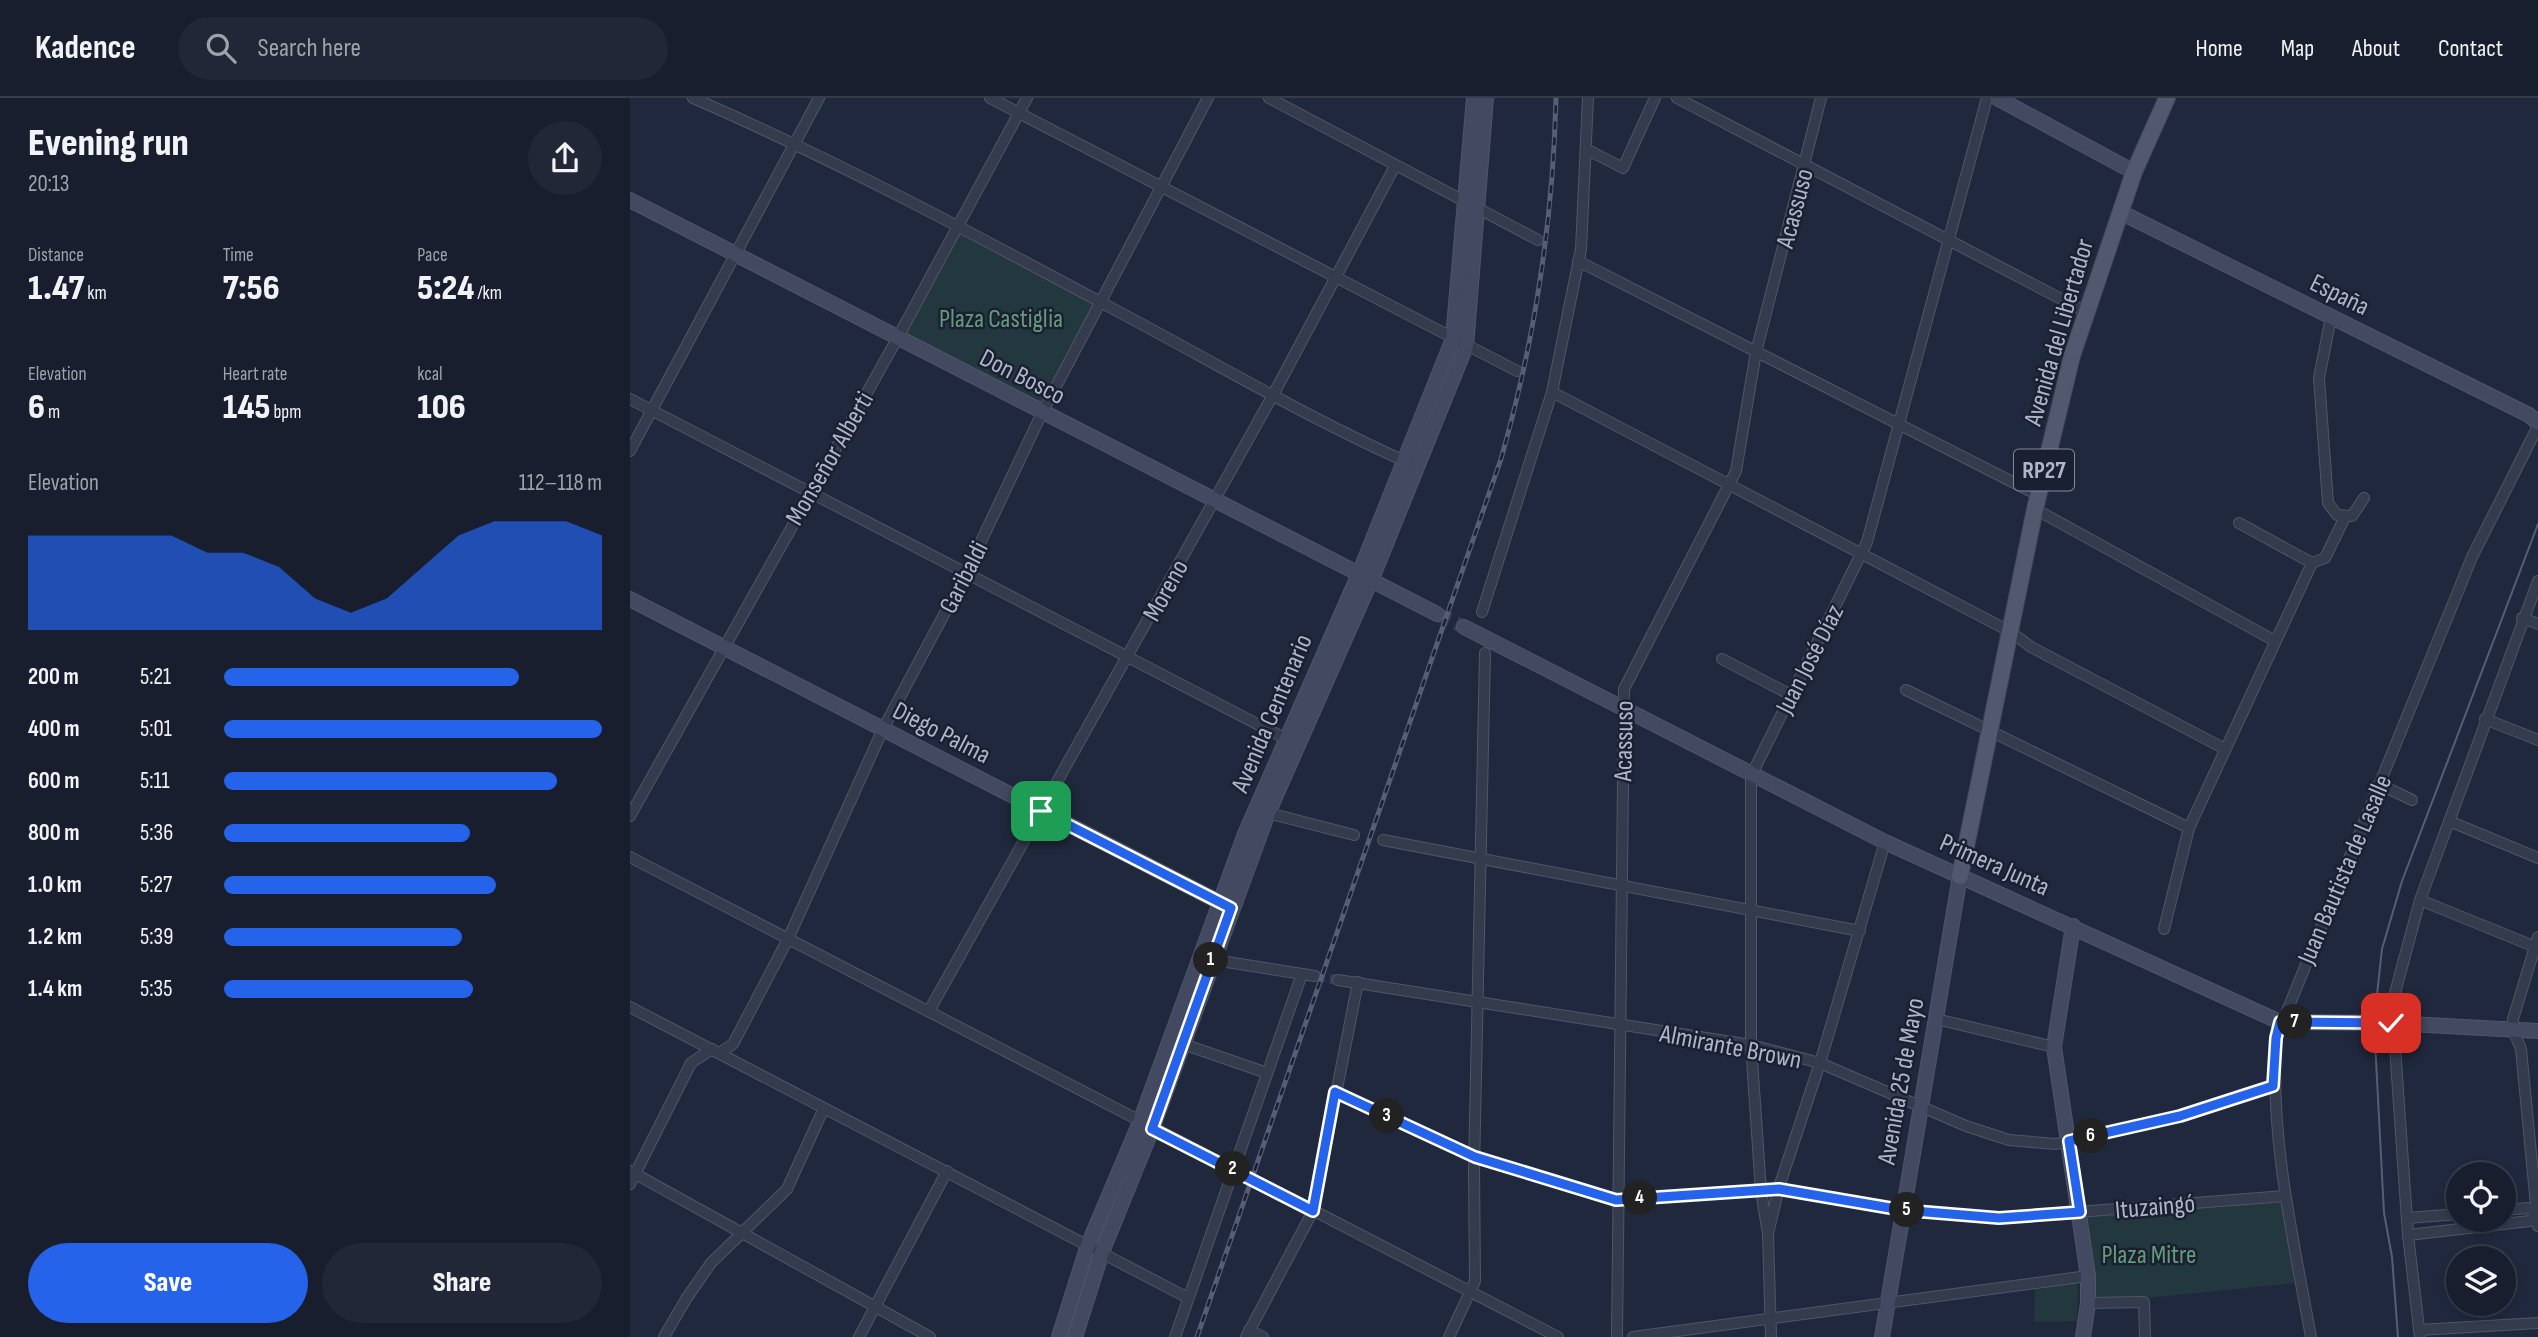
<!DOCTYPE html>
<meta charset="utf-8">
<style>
:root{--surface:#181e2e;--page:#212736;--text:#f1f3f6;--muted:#9fa2aa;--line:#363c4a;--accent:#2563eb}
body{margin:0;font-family:"Sofia Sans Condensed",sans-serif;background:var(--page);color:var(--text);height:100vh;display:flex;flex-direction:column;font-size:26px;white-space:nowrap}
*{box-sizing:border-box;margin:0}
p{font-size:23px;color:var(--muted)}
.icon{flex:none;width:38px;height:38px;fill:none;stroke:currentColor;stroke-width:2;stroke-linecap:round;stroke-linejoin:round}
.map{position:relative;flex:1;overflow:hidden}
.side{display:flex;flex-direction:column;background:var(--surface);width:630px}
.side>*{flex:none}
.tools{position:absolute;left:1816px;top:1064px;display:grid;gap:14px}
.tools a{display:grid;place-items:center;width:70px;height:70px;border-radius:50%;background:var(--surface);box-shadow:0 4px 10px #0003,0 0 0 2px var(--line);font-size:35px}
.pin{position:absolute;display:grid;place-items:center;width:60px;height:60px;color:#fff;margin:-30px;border-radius:14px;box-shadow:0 4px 10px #0006}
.km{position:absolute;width:35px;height:35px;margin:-18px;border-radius:50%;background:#222;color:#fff;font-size:19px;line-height:35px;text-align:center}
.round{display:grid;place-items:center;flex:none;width:74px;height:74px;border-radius:37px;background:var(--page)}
.overview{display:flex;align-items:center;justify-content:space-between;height:119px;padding:0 28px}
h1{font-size:38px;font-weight:800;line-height:52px}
.metrics{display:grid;grid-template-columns:repeat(3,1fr);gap:10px;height:119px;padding:7px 28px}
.metrics div{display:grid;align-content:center}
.metrics b{font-size:35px;font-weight:800}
.metrics small{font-size:19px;font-weight:400}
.metrics p{font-size:19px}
.chart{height:196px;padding:14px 28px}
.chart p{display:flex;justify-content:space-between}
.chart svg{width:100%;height:126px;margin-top:7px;fill:var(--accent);opacity:.7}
.button{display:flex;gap:14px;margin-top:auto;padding:14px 28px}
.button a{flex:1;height:80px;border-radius:42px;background:var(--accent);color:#fff;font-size:28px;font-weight:800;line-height:80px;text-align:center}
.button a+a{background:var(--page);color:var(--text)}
ul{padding:0 28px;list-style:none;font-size:23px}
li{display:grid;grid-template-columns:112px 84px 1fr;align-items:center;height:52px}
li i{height:18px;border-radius:9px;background:var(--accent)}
header{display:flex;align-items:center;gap:42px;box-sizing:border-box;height:98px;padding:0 35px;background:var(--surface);border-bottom:2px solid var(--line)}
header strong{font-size:33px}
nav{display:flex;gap:38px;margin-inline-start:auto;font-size:24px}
.search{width:490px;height:63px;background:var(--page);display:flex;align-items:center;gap:18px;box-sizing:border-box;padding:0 24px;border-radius:38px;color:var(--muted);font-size:26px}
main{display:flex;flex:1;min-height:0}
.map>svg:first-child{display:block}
.green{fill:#22373e}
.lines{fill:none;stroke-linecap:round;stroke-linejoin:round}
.street-tunnel{stroke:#363d52;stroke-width:10;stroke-dasharray:10 5;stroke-linecap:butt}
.secondary-tunnel{stroke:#363d52;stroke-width:14;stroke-dasharray:14 7;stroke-linecap:butt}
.street-casing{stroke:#505668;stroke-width:12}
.secondary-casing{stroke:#505668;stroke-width:16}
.primary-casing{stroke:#3e4456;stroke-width:18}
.street{stroke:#343b4d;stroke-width:10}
.secondary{stroke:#424961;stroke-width:14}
.primary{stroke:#52596e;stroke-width:16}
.tram{stroke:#565e75;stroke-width:2}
.rail-casing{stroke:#565e75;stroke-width:5}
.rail{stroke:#1a2032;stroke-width:2.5;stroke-dasharray:8;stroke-linecap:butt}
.route-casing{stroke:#fff;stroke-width:14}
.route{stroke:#2563eb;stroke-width:9}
.labels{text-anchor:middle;stroke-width:5;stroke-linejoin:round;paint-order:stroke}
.shield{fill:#1a2032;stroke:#83899c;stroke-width:2}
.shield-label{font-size:24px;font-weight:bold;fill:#b0b6c9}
.street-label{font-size:26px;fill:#b0b6c9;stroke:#1a2032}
.park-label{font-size:26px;fill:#649c7a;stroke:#1a2032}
</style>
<header>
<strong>Kadence</strong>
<div class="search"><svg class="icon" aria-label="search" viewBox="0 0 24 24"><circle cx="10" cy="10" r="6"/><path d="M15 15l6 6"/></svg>Search here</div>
<nav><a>Home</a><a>Map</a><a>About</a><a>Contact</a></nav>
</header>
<main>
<section class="side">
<div class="overview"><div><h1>Evening run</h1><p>20:13</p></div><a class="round"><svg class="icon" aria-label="share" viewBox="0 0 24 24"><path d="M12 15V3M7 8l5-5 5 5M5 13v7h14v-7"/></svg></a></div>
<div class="metrics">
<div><p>Distance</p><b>1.47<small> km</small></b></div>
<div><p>Time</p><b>7:56</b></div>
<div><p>Pace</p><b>5:24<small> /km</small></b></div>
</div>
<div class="metrics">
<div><p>Elevation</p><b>6<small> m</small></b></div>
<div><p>Heart rate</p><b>145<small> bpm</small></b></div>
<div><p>kcal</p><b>106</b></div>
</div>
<div class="chart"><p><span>Elevation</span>112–118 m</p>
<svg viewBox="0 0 160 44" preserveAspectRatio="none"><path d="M0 44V11L10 11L20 11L30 11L40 11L50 17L60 17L70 22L80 33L90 38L100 33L110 22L120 11L130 6L140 6L150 6L160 11V44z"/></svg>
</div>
<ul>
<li><b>200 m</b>5:21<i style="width:78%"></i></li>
<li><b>400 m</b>5:01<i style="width:100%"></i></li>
<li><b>600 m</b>5:11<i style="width:88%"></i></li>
<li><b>800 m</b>5:36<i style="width:65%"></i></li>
<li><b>1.0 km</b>5:27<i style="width:72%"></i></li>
<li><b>1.2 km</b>5:39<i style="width:63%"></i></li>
<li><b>1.4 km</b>5:35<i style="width:66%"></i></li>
</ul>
<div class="button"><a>Save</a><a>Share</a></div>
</section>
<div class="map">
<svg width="1908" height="1239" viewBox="0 0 1908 1239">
<rect width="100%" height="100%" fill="#20283d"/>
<!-- green -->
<g class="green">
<path d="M330,132l135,72 -53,102 -137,-69z"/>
<path d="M1652,1102l14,83 -149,15 -54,1 -8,-83z"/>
<path d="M1448,1185l-1,38 -43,1 1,-33z"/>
</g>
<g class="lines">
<!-- street-tunnel -->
<path class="street-tunnel" d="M685,878l23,4"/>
<!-- secondary-tunnel -->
<path class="secondary-tunnel" d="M807,516l27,13"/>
<!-- street casing -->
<g class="street-casing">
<g id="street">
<path d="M63,0c156,68 305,149 454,229 87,47 174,97 264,137"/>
<path d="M360,0l527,273"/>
<path d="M639,0l269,142"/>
<path d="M1047,0l409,214"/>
<path d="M956,51l37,19 32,-70"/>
<path d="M948,163l460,234"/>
<path d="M1701,219l-12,61 9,125 9,12 15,1 12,-18"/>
<path d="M922,294l459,240 20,15 194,102"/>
<path d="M0,301l662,343"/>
<path d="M0,353l189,-353"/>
<path d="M1405,411l240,132"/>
<path d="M1609,425l73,40"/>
<path d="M852,514l70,-220 29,-143 7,-151"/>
<path d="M1892,520l16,6"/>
<path d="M1092,561l69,36"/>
<path d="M1276,592l283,138"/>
<path d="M1855,621l53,21"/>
<path d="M1749,686l33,16"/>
<path d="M638,715l86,22"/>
<path d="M0,718l267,-477 130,-241"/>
<path d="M1819,723l89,37"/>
<path d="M753,742l477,91"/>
<path d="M0,759l928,480"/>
<path d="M1790,802l118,48"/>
<path d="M1534,831l25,-101 123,-265 13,-5 20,-41"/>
<path d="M1908,839l-25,82v11l8,19 17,177"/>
<path d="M578,861l107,17"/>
<path d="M708,882l413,65 69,18 146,63 43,14 47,4 13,-3 111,-25 93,-30"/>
<path d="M0,909l558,291"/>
<path d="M299,913l344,-616 122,-229"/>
<path d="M1306,921l118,28"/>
<path d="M553,946l84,29"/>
<path d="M89,955l14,-9 55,-105 95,-210 82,-154 77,-162 166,-315"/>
<path d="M705,994l140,65 141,43 163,-11 123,21 97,8 286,-22"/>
<path d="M0,1073l300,166"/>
<path d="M0,1086l61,-121 21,-14"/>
<path d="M1874,1112l24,-2 10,5"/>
<path d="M1777,1120l52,-4"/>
<path d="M1138,1136l-7,-43 -10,-146v-269l116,-234 120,-444"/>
<path d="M1778,1137l122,-14 7,-8"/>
<path d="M1458,1205l56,-1 1,35"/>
<path d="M619,1232l14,7"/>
<path d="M1789,1232l119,-7"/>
<path d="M34,1239l22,-38 25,-36 76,-74 37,-81"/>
<path d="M229,1239l88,-166"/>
<path d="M545,1239l127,-363"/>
<path d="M616,1239l67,-126 45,-229"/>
<path d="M819,1239l26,-56 -1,-112 11,-516"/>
<path d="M987,1239l7,-648 112,-218 20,-119 65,-254"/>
<path d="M1003,1239l455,-61"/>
<path d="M1141,1239l-3,-103 11,-47 41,-124 65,-221"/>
<path d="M1681,1239c-18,-99 -41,-198 -35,-299l196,-481 66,-131"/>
<path d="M1790,1239l-12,-102 -16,-231 28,-104 118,-319"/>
</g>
</g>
<!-- secondary casing -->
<g class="secondary-casing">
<g id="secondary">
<path d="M1367,0l137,74"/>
<path d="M0,102l807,414"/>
<path d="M1490,114l409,203 9,8"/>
<path d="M0,501l599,308"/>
<path d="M834,529l421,215 395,180 111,1 147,8"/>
<path d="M1443,828l-19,121 34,229v27l-5,34"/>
<path d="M429,1239l29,-92 52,-123 105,-288 114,-260 94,-235 21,-241"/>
<path d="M445,1239l27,-85 50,-123 116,-316 107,-242 91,-225 20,-248"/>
<path d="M1252,1239l78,-461"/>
</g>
</g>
<!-- primary casing -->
<g class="primary-casing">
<path id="primary" d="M1330,778l75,-367 37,-153 62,-184 33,-74"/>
</g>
<!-- street -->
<use href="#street" class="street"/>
<!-- secondary -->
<use href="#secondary" class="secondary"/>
<!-- primary -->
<use href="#primary" class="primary"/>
<!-- tram -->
<path class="tram" d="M1768,1239l-6,-80 -8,-44 -10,-191 8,-73 20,-68 136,-357"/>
<!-- rail casing -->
<g class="rail-casing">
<path id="rail" d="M567,1239l304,-878c34,-119 52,-237 55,-361"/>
</g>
<!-- rail -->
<use href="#rail" class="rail"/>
</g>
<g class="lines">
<!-- route casing -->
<g class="route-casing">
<path id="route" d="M411,713l190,97 -79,221 161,82 22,-119 140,65 141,43 163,-11 123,21 97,8 81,-6 -11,-71 111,-25 93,-30 3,-48 4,-16 111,1"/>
</g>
<!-- route -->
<use href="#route" class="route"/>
</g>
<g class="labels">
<!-- shield labels -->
<rect class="shield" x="1384" y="351.5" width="60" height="41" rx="5"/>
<g class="shield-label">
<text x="1414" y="380">RP27</text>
</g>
<!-- street labels -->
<g class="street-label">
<text transform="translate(1164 110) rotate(-75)" y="9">Acassuso</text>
<text transform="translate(1710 196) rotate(26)" y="9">España</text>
<text transform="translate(1428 234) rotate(-74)" y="9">Avenida del Libertador</text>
<text transform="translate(393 278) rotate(27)" y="9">Don Bosco</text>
<text transform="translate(199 360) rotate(-60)" y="9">Monseñor Alberti</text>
<text transform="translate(333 479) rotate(-63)" y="9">Garibaldi</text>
<text transform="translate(535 492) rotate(-61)" y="9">Moreno</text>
<text transform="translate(1179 561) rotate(-63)" y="9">Juan José Díaz</text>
<text transform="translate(641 615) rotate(-67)" y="9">Avenida Centenario</text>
<text transform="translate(312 634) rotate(27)" y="9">Diego Palma</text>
<text transform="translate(993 643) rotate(-89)" y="9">Acassuso</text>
<text transform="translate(1365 766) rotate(24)" y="9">Primera Junta</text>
<text transform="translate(1714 771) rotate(-67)" y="9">Juan Bautista de Lasalle</text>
<text transform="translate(1101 948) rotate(11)" y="9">Almirante Brown</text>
<text transform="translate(1270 983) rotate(-80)" y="9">Avenida 25 de Mayo</text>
<text transform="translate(1525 1108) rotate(-5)" y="9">Ituzaingó</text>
</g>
<!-- park labels -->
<g class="park-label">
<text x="371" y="229">Plaza Castiglia</text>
<text x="1519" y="1165">Plaza Mitre</text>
</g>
</g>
</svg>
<div class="tools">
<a><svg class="icon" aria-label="locate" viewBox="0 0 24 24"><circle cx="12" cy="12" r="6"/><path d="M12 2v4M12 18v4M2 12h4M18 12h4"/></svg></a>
<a><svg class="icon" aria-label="layers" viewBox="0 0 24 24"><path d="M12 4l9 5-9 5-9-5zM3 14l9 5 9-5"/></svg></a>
</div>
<div class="pin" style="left:411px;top:713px;background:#1e9e55"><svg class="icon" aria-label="arrive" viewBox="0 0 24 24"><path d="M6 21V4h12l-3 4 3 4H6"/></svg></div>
<div class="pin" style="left:1761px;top:925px;background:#d93025"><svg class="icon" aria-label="check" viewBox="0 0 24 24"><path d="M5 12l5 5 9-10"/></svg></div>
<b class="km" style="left:581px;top:862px">1</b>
<b class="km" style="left:603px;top:1071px">2</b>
<b class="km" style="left:757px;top:1018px">3</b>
<b class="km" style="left:1010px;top:1100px">4</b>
<b class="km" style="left:1277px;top:1112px">5</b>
<b class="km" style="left:1461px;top:1038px">6</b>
<b class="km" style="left:1665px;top:924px">7</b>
</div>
</main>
